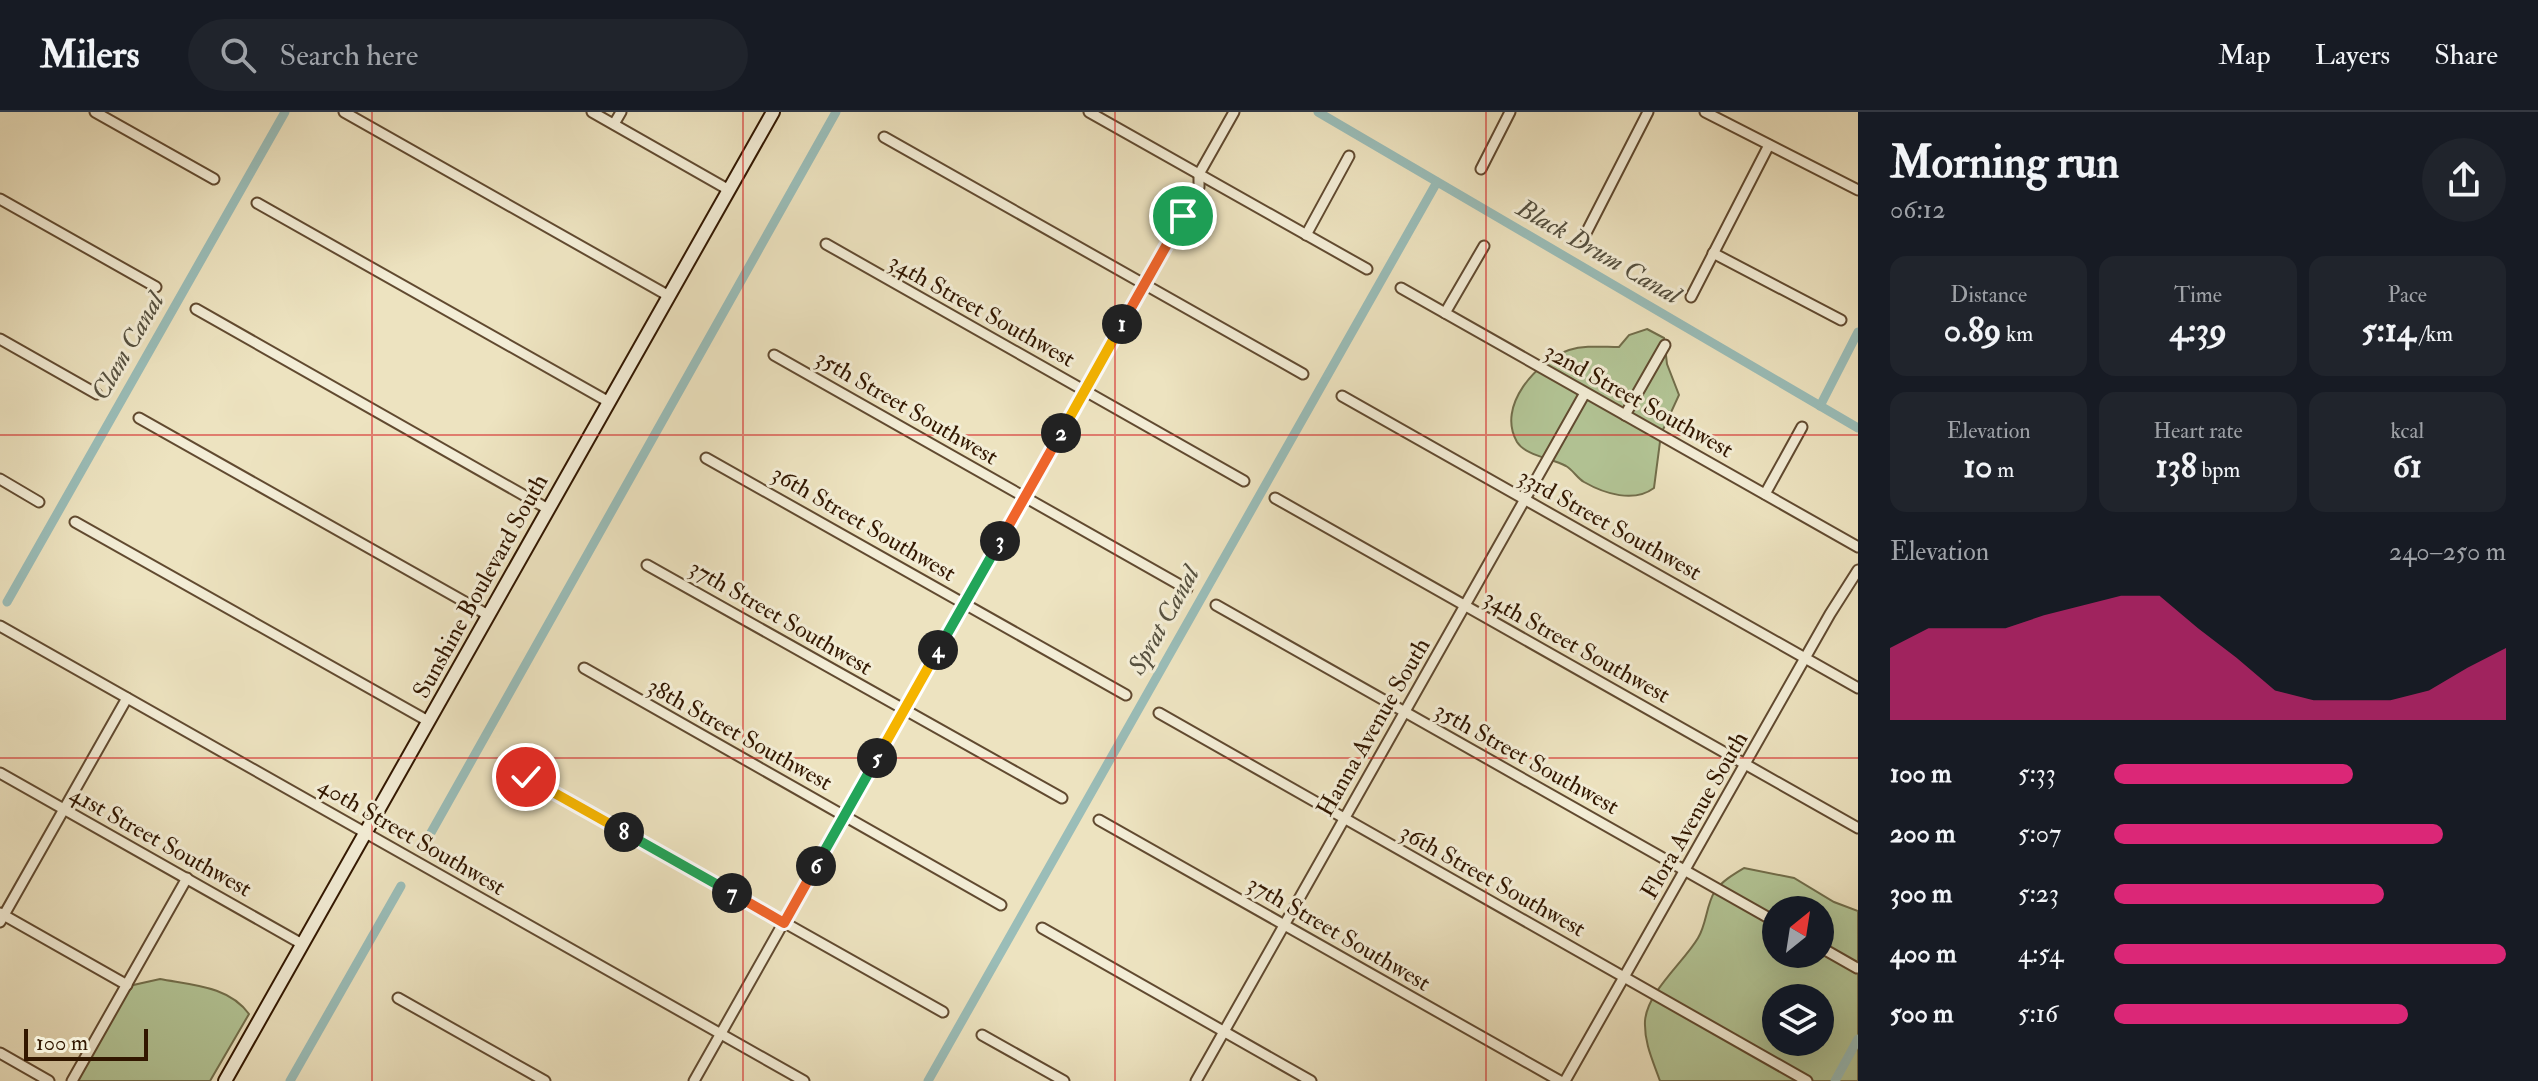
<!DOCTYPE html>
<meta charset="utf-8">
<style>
:root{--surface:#171b24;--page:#20242c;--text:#f1f3f6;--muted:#9ea1a6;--line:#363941;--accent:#db2777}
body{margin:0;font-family:"IM FELL Double Pica",serif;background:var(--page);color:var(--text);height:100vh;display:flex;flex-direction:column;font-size:30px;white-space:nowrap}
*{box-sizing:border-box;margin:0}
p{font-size:26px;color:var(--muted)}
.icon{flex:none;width:44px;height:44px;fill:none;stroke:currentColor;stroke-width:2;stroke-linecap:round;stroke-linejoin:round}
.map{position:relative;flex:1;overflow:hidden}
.side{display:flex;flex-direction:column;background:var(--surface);width:680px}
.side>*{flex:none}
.needle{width:52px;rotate:30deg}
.controls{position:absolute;left:1762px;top:784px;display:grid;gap:16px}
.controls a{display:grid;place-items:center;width:72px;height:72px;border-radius:50%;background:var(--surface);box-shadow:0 8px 32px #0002;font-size:40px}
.scale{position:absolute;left:24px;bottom:20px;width:124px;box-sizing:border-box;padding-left:8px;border:4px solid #321700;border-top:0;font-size:22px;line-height:28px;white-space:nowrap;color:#321700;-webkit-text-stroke:6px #f3edd6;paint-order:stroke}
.pin{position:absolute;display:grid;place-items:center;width:68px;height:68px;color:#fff;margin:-34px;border:4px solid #fff;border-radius:50%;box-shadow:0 2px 8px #0007}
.km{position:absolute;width:40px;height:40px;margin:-20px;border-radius:50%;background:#222;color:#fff;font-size:22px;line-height:40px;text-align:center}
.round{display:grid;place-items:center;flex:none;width:84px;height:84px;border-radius:42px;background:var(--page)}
.headline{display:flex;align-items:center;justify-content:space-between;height:136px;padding:0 32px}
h1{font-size:44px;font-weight:700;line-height:60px}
.metrics{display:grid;grid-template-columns:repeat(3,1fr);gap:12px;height:136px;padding:8px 32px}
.metrics div{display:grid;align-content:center;border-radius:16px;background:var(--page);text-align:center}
.metrics b{font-size:34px;font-weight:700}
.metrics small{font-size:22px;font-weight:400}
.metrics p{font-size:22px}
.chart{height:224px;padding:16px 32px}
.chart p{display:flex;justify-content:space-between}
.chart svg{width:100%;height:144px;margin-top:8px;fill:var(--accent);opacity:.7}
ul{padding:0 32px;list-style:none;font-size:26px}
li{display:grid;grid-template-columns:128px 96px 1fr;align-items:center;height:60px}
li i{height:20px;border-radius:10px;background:var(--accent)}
header{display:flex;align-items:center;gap:48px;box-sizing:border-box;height:112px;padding:0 40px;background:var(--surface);border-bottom:2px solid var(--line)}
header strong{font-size:38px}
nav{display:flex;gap:44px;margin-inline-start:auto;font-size:28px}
.search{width:560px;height:72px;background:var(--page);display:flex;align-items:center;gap:20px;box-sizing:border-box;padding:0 28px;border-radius:44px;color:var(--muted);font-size:30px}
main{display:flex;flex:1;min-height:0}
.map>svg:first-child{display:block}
.green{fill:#b3c596;stroke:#726e4b;stroke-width:2;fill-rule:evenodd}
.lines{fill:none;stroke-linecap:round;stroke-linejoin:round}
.canal{stroke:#9abdb8;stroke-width:9}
.street-casing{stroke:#614a30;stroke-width:13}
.secondary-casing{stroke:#321700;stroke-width:16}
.street{stroke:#f3edd6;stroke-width:9}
.secondary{stroke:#f3edd6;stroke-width:12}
.split-1-casing{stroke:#fff;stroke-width:16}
.split-2-casing{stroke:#fff;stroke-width:16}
.split-3-casing{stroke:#fff;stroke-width:16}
.split-4-casing{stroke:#fff;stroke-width:16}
.split-5-casing{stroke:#fff;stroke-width:16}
.split-6-casing{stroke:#fff;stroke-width:16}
.split-7-casing{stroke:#fff;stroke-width:16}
.split-8-casing{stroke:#fff;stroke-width:16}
.split-9-casing{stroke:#fff;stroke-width:16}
.split-1{stroke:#f0652b;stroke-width:10}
.split-2{stroke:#f5b400;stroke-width:10}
.split-3{stroke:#f0652b;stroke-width:10}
.split-4{stroke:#22a559;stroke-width:10}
.split-5{stroke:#f5b400;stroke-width:10}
.split-6{stroke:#22a559;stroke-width:10}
.split-7{stroke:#f0652b;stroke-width:10}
.split-8{stroke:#22a559;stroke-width:10}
.split-9{stroke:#f5b400;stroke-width:10}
.grid{fill:none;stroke:#d62828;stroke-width:2;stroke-opacity:0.55}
.labels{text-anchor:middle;stroke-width:6;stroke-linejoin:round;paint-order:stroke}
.street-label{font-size:24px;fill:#321700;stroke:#f3edd6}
.water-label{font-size:26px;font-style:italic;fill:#565140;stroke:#f3edd6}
</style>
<header>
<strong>Milers</strong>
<div class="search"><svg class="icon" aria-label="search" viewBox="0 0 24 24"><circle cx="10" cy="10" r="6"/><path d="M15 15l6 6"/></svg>Search here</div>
<nav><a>Map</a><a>Layers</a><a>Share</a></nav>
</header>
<main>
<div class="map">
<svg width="1858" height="969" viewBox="0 0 1858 969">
<rect width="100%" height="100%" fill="#ede3c0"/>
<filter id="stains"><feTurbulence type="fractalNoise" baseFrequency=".0025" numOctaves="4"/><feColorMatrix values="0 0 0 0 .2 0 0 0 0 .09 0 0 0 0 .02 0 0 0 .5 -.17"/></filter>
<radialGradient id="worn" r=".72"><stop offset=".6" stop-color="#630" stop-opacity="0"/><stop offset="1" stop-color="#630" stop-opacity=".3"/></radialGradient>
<!-- green -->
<g class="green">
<path d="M1647,217l17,9 3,26 12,31 -18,39 -7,54c-20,15 -49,6 -70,-6 -7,-4 -11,-12 -18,-16 -15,-8 -40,-10 -49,-24 -21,-36 20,-81 52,-92 16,-5 33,-3 50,-3l10,-12z"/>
<path d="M1744,756l50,10 40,24 24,9v170h-198c-7,-20 -16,-38 -15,-60 2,-29 39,-59 53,-83 9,-15 8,-33 17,-47 7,-10 19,-17 29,-23zM1776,798h44v44h-44zM1776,886h44v44h-44z"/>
<path d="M160,867c32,6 69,7 89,35l-39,67h-133l52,-95z"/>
</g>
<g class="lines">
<!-- canal -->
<g class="canal">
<path d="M1318,0l540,316"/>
<path d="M1820,294l38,-74"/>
<path d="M7,490l278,-490"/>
<path d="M428,726l408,-726"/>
<path d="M290,969l111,-195"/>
<path d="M928,969l509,-899"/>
<path d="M1835,969l23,-42"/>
</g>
<!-- street casing -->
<g class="street-casing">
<g id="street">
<path d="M95,0l119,67"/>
<path d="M344,0l325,184"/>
<path d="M592,0l137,78"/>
<path d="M1089,0l278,157"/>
<path d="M1705,0l153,78"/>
<path d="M614,12l7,-12"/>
<path d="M884,25l419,237"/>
<path d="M1481,57l29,-57"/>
<path d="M0,87l156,88"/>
<path d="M257,91l352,199"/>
<path d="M1306,123l43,-79"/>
<path d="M1584,125l64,-125"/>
<path d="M826,132l418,237"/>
<path d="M1713,141l128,67"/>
<path d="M1401,176l457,259"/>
<path d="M1691,185l78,-152"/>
<path d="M196,197l352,200"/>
<path d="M1445,201l39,-67"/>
<path d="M0,227l97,55"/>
<path d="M774,243l413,234"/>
<path d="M1342,284l516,292"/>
<path d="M1625,303l40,-70"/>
<path d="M139,306l349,197"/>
<path d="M706,346l420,237"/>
<path d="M0,367l39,23"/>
<path d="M1765,382l37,-67"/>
<path d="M1275,386l583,330"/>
<path d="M75,410l353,199"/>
<path d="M647,453l415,233"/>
<path d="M1216,493l560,317"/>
<path d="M0,514l804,455"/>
<path d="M584,556l417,237"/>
<path d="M1159,601l648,368"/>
<path d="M0,661l302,171"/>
<path d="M526,665l417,235"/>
<path d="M1099,708l461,261"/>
<path d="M0,801l127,72"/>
<path d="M0,810l127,-224"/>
<path d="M1042,816l269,153"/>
<path d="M1820,835l37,21"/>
<path d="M398,886l147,83"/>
<path d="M982,923l82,46"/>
<path d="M0,941l49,28"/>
<path d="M72,969l115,-203"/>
<path d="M694,969l495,-876 10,-18v-13l35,-62"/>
<path d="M1196,969l389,-688"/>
<path d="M1565,969l265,-467 28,-44"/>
</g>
</g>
<!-- secondary casing -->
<g class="secondary-casing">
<path id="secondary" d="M225,969l548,-969"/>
</g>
<!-- street -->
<use href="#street" class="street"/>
<!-- secondary -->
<use href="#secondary" class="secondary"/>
</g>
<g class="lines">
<!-- split-1 casing -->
<g class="split-1-casing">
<path id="split-1" d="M1122,212l61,-108"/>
</g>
<!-- split-2 casing -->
<g class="split-2-casing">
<path id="split-2" d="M1061,321l61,-109"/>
</g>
<!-- split-3 casing -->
<g class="split-3-casing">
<path id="split-3" d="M1000,429l61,-108"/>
</g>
<!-- split-4 casing -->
<g class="split-4-casing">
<path id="split-4" d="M938,538l62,-109"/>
</g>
<!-- split-5 casing -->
<g class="split-5-casing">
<path id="split-5" d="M877,646l61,-108"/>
</g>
<!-- split-6 casing -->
<g class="split-6-casing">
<path id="split-6" d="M816,754l61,-108"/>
</g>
<!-- split-7 casing -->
<g class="split-7-casing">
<path id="split-7" d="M732,781l52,30 32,-57"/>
</g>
<!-- split-8 casing -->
<g class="split-8-casing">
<path id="split-8" d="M624,720l108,61"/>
</g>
<!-- split-9 casing -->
<g class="split-9-casing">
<path id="split-9" d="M526,665l98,55"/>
</g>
<!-- split-1 -->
<use href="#split-1" class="split-1"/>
<!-- split-2 -->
<use href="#split-2" class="split-2"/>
<!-- split-3 -->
<use href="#split-3" class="split-3"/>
<!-- split-4 -->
<use href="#split-4" class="split-4"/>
<!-- split-5 -->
<use href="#split-5" class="split-5"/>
<!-- split-6 -->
<use href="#split-6" class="split-6"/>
<!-- split-7 -->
<use href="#split-7" class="split-7"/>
<!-- split-8 -->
<use href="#split-8" class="split-8"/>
<!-- split-9 -->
<use href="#split-9" class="split-9"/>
</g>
<!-- grid -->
<path class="grid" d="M372,0v969M743,0v969M1115,0v969M1486,0v969M0,323h1858M0,646h1858"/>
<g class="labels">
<!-- street labels -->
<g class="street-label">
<text transform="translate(982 198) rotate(29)" y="8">34th Street Southwest</text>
<text transform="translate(1639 288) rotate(29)" y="8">32nd Street Southwest</text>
<text transform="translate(907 295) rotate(30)" y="8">35th Street Southwest</text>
<text transform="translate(864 411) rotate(30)" y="8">36th Street Southwest</text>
<text transform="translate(1610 412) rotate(29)" y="8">33rd Street Southwest</text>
<text transform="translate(480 474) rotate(-61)" y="8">Sunshine Boulevard South</text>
<text transform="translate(781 505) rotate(30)" y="8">37th Street Southwest</text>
<text transform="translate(1577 534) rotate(29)" y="8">34th Street Southwest</text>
<text transform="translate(1373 615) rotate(-60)" y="8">Hanna Avenue South</text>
<text transform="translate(740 622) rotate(29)" y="8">38th Street Southwest</text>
<text transform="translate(1527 646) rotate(29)" y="8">35th Street Southwest</text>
<text transform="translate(1694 703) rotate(-60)" y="8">Flora Avenue South</text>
<text transform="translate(412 724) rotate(30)" y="8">40th Street Southwest</text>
<text transform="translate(161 729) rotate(29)" y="8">41st Street Southwest</text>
<text transform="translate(1493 768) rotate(29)" y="8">36th Street Southwest</text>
<text transform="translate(1339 821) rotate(30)" y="8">37th Street Southwest</text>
</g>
<!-- water labels -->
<g class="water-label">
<text transform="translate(1599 139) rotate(30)" y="9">Black Drum Canal</text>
<text transform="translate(127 234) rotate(-60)" y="9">Clam Canal</text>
<text transform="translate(1163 508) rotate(-61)" y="9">Sprat Canal</text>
</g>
</g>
<rect width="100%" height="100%" filter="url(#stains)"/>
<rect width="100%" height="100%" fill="url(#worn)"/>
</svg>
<div class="controls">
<a><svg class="needle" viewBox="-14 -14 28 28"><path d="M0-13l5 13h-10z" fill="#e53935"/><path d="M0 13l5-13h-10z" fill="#9ea1a6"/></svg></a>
<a><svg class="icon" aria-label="layers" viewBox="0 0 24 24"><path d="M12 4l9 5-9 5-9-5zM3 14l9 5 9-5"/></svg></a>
</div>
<div class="scale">100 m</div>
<div class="pin" style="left:1183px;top:104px;background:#1e9e55"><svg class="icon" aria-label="arrive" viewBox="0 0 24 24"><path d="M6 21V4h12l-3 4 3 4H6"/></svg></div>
<div class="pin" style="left:526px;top:665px;background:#d93025"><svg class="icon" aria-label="check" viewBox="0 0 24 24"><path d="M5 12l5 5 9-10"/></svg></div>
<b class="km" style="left:1122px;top:212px">1</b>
<b class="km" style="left:1061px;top:321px">2</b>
<b class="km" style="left:1000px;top:429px">3</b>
<b class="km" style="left:938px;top:538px">4</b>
<b class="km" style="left:877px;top:646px">5</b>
<b class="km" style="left:816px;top:754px">6</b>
<b class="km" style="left:732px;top:781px">7</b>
<b class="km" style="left:624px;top:720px">8</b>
</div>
<section class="side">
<div class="headline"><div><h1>Morning run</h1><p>06:12</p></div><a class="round"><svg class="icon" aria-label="share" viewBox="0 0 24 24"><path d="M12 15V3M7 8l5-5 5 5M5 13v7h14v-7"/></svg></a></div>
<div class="metrics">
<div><p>Distance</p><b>0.89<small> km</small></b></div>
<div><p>Time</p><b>4:39</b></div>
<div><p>Pace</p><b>5:14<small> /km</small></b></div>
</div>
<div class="metrics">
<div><p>Elevation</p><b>10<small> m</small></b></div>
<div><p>Heart rate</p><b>138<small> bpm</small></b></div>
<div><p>kcal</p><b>61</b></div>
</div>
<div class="chart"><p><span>Elevation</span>240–250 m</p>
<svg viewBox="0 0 160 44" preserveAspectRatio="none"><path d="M0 44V22L10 16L20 16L30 16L40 12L50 9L60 6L70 6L80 16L90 25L100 35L110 38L120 38L130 38L140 35L150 28L160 22V44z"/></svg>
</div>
<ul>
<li><b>100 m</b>5:33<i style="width:61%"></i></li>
<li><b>200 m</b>5:07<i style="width:84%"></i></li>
<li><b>300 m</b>5:23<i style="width:69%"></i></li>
<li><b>400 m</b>4:54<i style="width:100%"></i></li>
<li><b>500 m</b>5:16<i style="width:75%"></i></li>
</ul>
</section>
</main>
